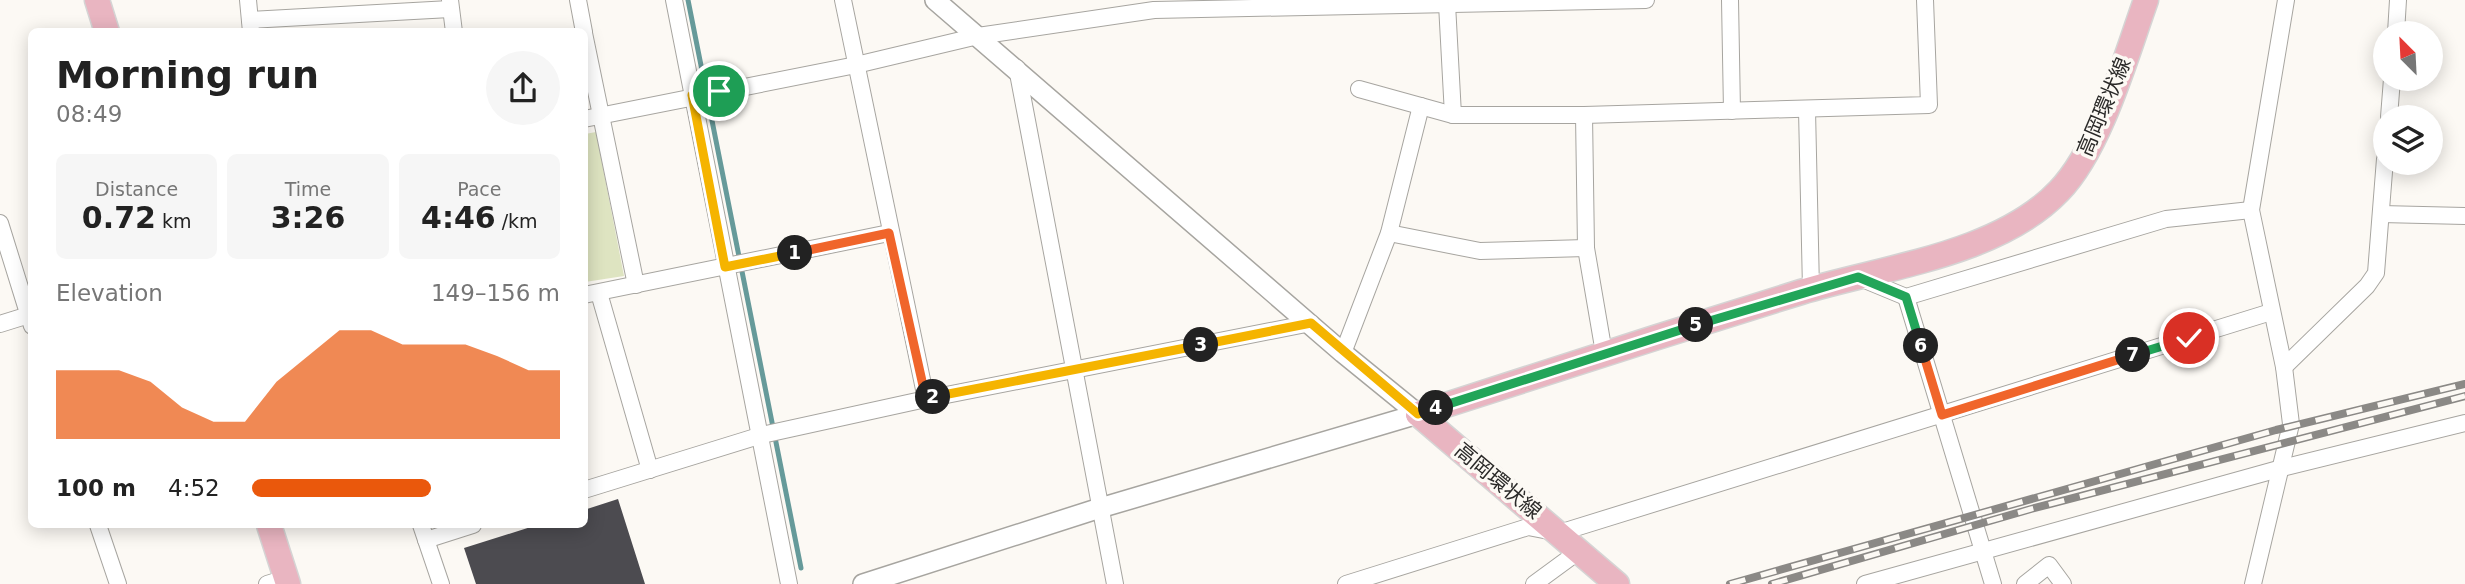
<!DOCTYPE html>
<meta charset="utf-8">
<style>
:root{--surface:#fff;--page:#f6f6f6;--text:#222;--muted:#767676;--accent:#ea580c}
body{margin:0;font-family:"DejaVu Sans","Noto Sans JP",sans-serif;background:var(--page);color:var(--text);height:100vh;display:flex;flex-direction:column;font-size:26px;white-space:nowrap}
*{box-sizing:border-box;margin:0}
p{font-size:23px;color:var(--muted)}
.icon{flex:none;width:38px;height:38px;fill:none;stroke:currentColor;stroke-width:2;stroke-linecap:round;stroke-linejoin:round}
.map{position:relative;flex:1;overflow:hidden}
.side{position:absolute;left:28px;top:28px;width:560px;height:500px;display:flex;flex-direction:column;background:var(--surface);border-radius:10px;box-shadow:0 4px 18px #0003}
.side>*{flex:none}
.needle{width:46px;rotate:336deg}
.fabs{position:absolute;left:2373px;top:21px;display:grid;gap:14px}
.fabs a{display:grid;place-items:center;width:70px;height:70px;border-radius:50%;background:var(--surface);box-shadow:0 4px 18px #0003;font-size:35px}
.pin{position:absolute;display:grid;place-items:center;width:60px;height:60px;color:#fff;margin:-30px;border:4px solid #fff;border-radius:50%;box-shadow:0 2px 7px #0007}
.km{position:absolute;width:35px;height:35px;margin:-18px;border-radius:50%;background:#222;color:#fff;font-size:19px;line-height:35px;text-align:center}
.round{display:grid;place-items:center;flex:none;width:74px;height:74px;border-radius:37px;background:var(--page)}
.headline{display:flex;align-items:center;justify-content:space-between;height:119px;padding:0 28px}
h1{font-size:38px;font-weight:700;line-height:52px}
.metrics{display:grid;grid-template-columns:repeat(3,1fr);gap:10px;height:119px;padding:7px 28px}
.metrics div{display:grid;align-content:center;border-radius:10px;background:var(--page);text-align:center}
.metrics b{font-size:30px;font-weight:700}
.metrics small{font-size:19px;font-weight:400}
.metrics p{font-size:19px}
.chart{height:196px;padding:14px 28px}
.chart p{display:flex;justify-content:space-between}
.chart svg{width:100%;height:126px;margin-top:7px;fill:var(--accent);opacity:.7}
ul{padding:0 28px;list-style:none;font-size:23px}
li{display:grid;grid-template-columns:112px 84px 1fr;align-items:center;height:52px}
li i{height:18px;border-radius:9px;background:var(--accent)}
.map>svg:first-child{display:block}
.green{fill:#dee4c1}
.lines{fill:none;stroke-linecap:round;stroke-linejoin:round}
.stream{stroke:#669a9a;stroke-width:5}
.building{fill:#4c4b50}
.minor-casing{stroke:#a7a5a0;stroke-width:18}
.tertiary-casing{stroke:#a7a5a0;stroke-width:22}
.primary-casing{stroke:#d5d4d4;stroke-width:27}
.minor{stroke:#fff;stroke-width:16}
.tertiary{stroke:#fff;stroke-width:19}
.primary{stroke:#e9b5c1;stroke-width:24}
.rail-casing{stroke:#8b8986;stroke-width:8}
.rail{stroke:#fcf9f4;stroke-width:5;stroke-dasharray:16;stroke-linecap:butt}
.split-1-casing{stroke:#fff;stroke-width:14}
.split-2-casing{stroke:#fff;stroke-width:14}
.split-3-casing{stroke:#fff;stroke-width:14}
.split-4-casing{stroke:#fff;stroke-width:14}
.split-5-casing{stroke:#fff;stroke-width:14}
.split-6-casing{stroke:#fff;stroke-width:14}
.split-7-casing{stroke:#fff;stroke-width:14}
.split-8-casing{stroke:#fff;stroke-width:14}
.split-1{stroke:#f5b400;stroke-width:9}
.split-2{stroke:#f0652b;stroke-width:9}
.split-3{stroke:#f5b400;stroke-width:9}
.split-4{stroke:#f5b400;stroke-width:9}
.split-5{stroke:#22a559;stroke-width:9}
.split-6{stroke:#22a559;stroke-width:9}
.split-7{stroke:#f0652b;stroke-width:9}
.split-8{stroke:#22a559;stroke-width:9}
.labels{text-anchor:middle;stroke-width:7;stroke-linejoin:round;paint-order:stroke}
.street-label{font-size:21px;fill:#2b2a29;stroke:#fcf9f4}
</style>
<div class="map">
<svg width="2465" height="584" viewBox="0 0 2465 584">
<rect width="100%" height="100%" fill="#fcf9f4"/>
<!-- green -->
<path class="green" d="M596,132l28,144 -39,6v-148z"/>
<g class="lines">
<!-- stream -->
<path class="stream" d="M688,0l113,568"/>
</g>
<!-- building -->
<path class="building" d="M618,499l27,85h-169l-12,-36 73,-23h47v-15z"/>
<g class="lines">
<!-- minor casing -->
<g class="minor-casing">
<g id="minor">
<path d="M248,0l3,32"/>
<path d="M450,0l4,32"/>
<path d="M578,0l6,32"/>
<path d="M674,0l115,584"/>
<path d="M843,0l83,399"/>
<path d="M1730,0l2,111"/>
<path d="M1447,4l6,111"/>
<path d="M250,20l200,-11"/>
<path d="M584,33l52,252"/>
<path d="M2396,33l2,-33"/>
<path d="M1017,68l98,516"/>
<path d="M1359,89l94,26h131l345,-10 -4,-105"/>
<path d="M1807,110l4,179"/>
<path d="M1584,115l2,133 18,105"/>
<path d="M2389,117l3,-38"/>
<path d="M584,119l272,-54 122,-29 176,-26 492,-10"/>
<path d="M2381,214l84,2"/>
<path d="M0,223l32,103"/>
<path d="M1389,233l91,18 106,-3"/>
<path d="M1860,278l46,19 260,-78 85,-9"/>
<path d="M599,293l51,177"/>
<path d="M584,295l305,-62"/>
<path d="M1906,297l87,287"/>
<path d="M0,324l32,-10"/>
<path d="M1343,353l46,-120 32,-127"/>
<path d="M2284,367l83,-81 9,-13 9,-114"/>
<path d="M584,490l178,-55 164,-36 385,-76"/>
<path d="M98,525l20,59"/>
<path d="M421,525l20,59"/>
<path d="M426,540l47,-15"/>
<path d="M267,584l19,-6"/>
<path d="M1346,584l182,-57 31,6 712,-221"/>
<path d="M1534,584l45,-33"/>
<path d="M1865,584l417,-116 183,-45"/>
<path d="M2025,584l24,-19 14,19"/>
<path d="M2253,584l38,-160 -7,-57 -33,-157 35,-210"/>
</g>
</g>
<!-- tertiary casing -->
<g class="tertiary-casing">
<g id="tertiary">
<path d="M935,0l408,353 75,61"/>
<path d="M863,584l237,-76 318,-94"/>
</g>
</g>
<!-- primary casing -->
<g class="primary-casing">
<g id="primary">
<path d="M97,0l10,32"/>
<path d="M1418,414c128,-42 255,-82 383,-122 82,-25 197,-37 258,-101 41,-42 67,-135 87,-191"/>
<path d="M1418,414l199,170"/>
<path d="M269,525l19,59"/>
</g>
</g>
<!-- minor -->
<use href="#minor" class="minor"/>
<!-- tertiary -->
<use href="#tertiary" class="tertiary"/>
<!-- primary -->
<use href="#primary" class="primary"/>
<!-- rail casing -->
<g class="rail-casing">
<g id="rail">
<path d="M1730,584l546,-154 189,-46"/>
<path d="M1772,584l259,-75 434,-113"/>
</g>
</g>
<!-- rail -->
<use href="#rail" class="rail"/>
</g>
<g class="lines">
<!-- split-1 casing -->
<g class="split-1-casing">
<path id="split-1" d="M719,91l-27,4 33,172 70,-14"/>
</g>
<!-- split-2 casing -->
<g class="split-2-casing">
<path id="split-2" d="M795,253l94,-20 37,166 7,-2"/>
</g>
<!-- split-3 casing -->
<g class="split-3-casing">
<path id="split-3" d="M933,397l268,-52"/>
</g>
<!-- split-4 casing -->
<g class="split-4-casing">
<path id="split-4" d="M1201,345l110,-22 107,91 18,-6"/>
</g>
<!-- split-5 casing -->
<g class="split-5-casing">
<path id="split-5" d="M1436,408l260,-83"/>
</g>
<!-- split-6 casing -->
<g class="split-6-casing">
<path id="split-6" d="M1696,325l162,-48 48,20 15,49"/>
</g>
<!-- split-7 casing -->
<g class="split-7-casing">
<path id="split-7" d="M1921,346l21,69 191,-60"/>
</g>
<!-- split-8 casing -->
<g class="split-8-casing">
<path id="split-8" d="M2133,355l56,-17"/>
</g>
<!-- split-1 -->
<use href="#split-1" class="split-1"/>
<!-- split-2 -->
<use href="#split-2" class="split-2"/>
<!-- split-3 -->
<use href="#split-3" class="split-3"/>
<!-- split-4 -->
<use href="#split-4" class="split-4"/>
<!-- split-5 -->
<use href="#split-5" class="split-5"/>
<!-- split-6 -->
<use href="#split-6" class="split-6"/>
<!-- split-7 -->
<use href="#split-7" class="split-7"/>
<!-- split-8 -->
<use href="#split-8" class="split-8"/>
</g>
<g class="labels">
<!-- street labels -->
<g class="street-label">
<text transform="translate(2104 107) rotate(-67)" y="7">高岡環状線</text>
<text transform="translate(1498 481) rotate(40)" y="7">高岡環状線</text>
</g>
</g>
</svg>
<div class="fabs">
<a><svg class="needle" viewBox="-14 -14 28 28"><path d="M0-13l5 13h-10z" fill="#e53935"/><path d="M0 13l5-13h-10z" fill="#767676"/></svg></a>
<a><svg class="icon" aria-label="layers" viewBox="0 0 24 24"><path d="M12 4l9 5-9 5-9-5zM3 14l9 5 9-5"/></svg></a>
</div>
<div class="pin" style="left:719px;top:91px;background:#1e9e55"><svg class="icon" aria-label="arrive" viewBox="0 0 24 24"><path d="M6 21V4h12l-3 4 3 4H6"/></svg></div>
<div class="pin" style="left:2189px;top:338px;background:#d93025"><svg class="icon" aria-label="check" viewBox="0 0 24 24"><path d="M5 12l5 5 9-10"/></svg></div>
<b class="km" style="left:795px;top:253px">1</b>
<b class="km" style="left:933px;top:397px">2</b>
<b class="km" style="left:1201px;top:345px">3</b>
<b class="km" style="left:1436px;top:408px">4</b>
<b class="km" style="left:1696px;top:325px">5</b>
<b class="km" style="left:1921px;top:346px">6</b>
<b class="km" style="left:2133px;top:355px">7</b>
<section class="side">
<div class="headline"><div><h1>Morning run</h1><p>08:49</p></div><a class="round"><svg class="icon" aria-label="share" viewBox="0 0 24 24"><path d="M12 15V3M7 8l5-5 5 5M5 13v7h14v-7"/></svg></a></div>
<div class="metrics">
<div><p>Distance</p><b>0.72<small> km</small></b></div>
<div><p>Time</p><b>3:26</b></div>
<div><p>Pace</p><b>4:46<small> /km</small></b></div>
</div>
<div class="chart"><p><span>Elevation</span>149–156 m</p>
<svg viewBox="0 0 160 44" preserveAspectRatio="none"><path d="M0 44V20L10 20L20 20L30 24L40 33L50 38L60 38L70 24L80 15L90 6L100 6L110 11L120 11L130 11L140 15L150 20L160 20V44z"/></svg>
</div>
<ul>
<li><b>100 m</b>4:52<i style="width:58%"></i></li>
</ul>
</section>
</div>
